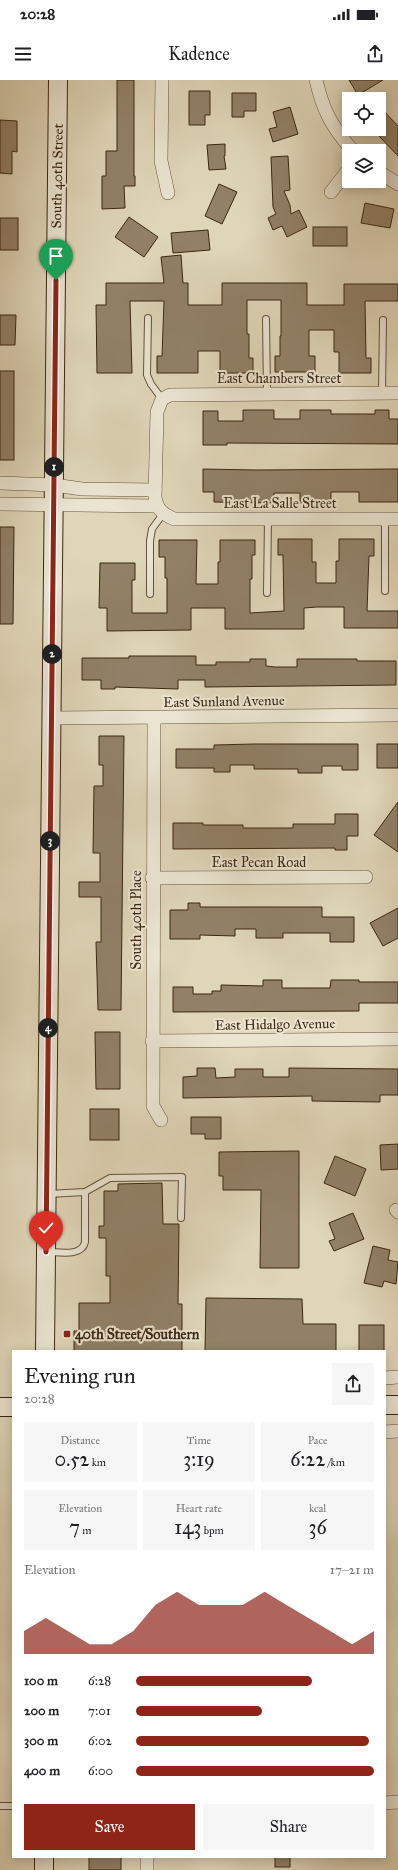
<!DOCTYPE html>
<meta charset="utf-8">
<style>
:root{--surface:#fff;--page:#f6f6f6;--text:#202124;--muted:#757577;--accent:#8f2418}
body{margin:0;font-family:"IM FELL Great Primer",serif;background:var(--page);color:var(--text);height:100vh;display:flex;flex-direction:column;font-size:15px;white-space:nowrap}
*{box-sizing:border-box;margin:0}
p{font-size:13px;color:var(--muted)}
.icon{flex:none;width:22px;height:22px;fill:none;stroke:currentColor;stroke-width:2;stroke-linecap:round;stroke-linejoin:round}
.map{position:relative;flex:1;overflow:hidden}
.side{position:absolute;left:12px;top:1270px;width:374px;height:508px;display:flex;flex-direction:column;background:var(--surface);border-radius:0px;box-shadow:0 2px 10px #0003}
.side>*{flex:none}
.buttons{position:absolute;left:342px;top:12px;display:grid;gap:8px}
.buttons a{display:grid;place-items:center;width:44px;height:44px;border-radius:0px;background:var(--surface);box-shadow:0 2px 10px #0003;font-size:20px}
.pin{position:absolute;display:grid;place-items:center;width:34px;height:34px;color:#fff;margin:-41px -17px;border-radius:50% 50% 50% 0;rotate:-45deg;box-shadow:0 0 4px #0007}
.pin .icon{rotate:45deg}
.km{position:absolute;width:20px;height:20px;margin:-10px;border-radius:50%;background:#222;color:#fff;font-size:11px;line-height:20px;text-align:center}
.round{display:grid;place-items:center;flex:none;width:42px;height:42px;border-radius:0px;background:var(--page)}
.overview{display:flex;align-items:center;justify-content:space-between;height:68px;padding:0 12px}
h1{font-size:22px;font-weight:600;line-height:30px}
.metrics{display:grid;grid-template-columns:repeat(3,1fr);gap:6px;height:68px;padding:4px 12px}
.metrics div{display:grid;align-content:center;border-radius:0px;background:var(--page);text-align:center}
.metrics b{font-size:20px;font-weight:600}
.metrics small{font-size:11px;font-weight:400}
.metrics p{font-size:11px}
.chart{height:112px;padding:8px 12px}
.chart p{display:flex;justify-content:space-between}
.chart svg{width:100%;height:72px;margin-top:4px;fill:var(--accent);opacity:.7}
.button{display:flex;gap:8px;margin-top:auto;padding:8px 12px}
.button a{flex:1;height:46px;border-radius:0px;background:var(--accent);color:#fff;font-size:16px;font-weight:600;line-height:46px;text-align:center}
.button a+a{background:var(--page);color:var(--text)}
ul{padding:0 12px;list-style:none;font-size:13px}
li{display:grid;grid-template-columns:64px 48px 1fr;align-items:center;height:30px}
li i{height:10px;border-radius:5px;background:var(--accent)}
.status{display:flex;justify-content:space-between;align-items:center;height:28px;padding:0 20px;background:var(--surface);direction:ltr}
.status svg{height:11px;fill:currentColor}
header{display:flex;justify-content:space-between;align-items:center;height:52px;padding:0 12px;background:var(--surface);font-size:18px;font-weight:600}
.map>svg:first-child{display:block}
.building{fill:#918168;stroke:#3c2711}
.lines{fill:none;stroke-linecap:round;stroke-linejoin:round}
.service-casing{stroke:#65523b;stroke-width:8}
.minor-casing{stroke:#65523b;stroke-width:14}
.secondary-casing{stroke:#3c2711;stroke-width:20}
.service{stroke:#eae4d1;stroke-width:6}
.minor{stroke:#eae4d1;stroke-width:13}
.secondary{stroke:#eae4d1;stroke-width:18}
.route-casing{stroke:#fff;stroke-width:8}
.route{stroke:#8f2418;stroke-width:5}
.poi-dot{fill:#8f2418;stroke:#eae4d1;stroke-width:1.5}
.labels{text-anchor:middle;stroke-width:4;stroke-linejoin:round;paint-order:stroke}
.street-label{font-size:14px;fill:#3c2711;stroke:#eae4d1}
.poi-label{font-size:14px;font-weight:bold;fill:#3c2711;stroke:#eae4d1;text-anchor:start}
</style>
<div class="status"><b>20:28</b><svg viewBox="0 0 49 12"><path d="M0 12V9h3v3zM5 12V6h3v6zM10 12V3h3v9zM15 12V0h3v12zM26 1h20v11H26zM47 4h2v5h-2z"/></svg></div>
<header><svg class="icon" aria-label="menu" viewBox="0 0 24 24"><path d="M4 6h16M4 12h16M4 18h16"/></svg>Kadence<svg class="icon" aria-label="share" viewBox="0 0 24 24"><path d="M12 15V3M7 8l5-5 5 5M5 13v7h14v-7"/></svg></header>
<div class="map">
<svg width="398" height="1790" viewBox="0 0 398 1790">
<rect width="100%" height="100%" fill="#dfd5b8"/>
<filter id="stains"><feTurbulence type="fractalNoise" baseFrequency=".005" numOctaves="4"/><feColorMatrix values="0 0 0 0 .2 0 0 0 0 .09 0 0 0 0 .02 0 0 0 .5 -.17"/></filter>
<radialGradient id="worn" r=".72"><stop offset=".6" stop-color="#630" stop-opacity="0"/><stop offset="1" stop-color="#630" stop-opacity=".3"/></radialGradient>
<!-- building -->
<g class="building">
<path d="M117,0h17v96h1v10h-11l1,22 -23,1v-33h4v-25h11z"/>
<path d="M349,0h34l-25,15z"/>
<path d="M189,11h21v24h-5v10h-16z"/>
<path d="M232,13h24v18h-12v6h-12z"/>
<path d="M379,26l19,20v30l-19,-20z"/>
<path d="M290,27l8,27 -25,8 -4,-13 8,-2 -4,-15z"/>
<path d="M0,40l17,1v31l-5,-1v23l-12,-1z"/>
<path d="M225,64v12h-1l2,13 -17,1 -2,-25z"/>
<path d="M288,76l2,34 -6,1 6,14 1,9 8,-4 8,17 -20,10 -5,-11 -9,4 -5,-12 8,-4 -3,-7 -2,-50z"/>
<path d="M219,104l18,8 -15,32 -17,-8z"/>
<path d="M365,123l29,6 -4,19 -29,-5z"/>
<path d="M129,137l29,20 -14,20 -29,-20z"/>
<rect x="0" y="138" width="18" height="32"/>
<rect x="313" y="147" width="34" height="19"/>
<path d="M208,150l2,20 -37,3 -2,-20z"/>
<path d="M181,175l2,28h5v22h34v-22h85v22h37v-21h54v17h-33l1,57h5v15h-32v-21h-5v-22h-25v26h6v16h-40v-16h5v-20h1v-36h-34v34h2v24h4v15h-33v-22h-22v22h-41v-17h5l2,-55h-34l2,72h-35l-1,-68h10v-22h58l-3,-26z"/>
<path d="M0,235h16l-1,30h-15z"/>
<rect x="0" y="291" width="14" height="89"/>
<path d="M243,330h31v9h26v-9h31v4h44v-4h14v9h9v25l-171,-1v2h-24v-34h15v10h25z"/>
<path d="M203,389l53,1 142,-1v33h-39v-10h-28v10l-31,1v-10h-26v10l-60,-1v-10h-11z"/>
<path d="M0,447h14l-1,97h-13z"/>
<path d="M278,459h34v23h4v21h20v-22h3v-22h35v17h-5l-2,55h31v17h-54v-21h-27l-13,1v21h-79v-21h-34v22l-84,1v-23h-8l1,-45h35v17h-3v33h35v-35h-2v-21h-6v-17h38l-1,44h22v-22h2v-22h35v15h-3v24h-2v34l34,-2 -1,-56h-5z"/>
<path d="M129,576h67v9h20v-3h34v-3h16v7l9,1h22v-8h60v2h39v24l-191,2v-7h-27v9l-63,-2v2h-14v-9h-19v-22h47z"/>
<path d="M99,656h25l-3,274h-23l-2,-68h5v-45h-22v-15h21v-29h-7l1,-67h9v-21h-4z"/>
<path d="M254,664h104v26h-16v-4h-20v7h-24v-4h-44v-4h-24v7h-16v-4h-38v-19h38v-4z"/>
<rect x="377" y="664" width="21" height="24"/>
<path d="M398,722v50l-24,-17z"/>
<path d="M335,734h23v22h-11v14h-12v-2l-162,1v-26h30v2h40v3h50v-4h42z"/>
<path d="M188,823h12v4h122v10h32v25h-24v-9h-47v5h-27v-9h-21v7l-35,-1v4h-30v-29h18z"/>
<path d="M398,828v30l-15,8 -13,-23z"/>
<path d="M263,900h19v8h48l1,-8h28v2h39v21h-39v8l-186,1v-25h20v7h19v-3h9v-6l42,1z"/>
<path d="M95,952h25v57h-24z"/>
<path d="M197,988h18l1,10 19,-1v-8h28v8h26v-9l109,1v26h-18v7l-68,-1v-5l-129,2v-21l14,-1z"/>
<rect x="90" y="1029" width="29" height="31"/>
<path d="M191,1037h30v22h-16v-5h-14z"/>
<path d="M398,1064v25l-17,1 -1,-25z"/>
<path d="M299,1071v117h-39l1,-78h-38v-14h-4v-24z"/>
<path d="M335,1076l31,13 -11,27 -31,-13z"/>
<path d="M162,1103l1,41h16l-1,80h4v47h-108v-20h5v-28h31v-27h-4v-38h-7v-12h5v-35h14v-7z"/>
<path d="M353,1133l11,26 -30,12 -5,-10 6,-2 -6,-16z"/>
<path d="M373,1166l17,4 -2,10 10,2 -2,22 -12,-3 -2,6 -18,-4z"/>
<path d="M206,1218l96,1 1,25h33v27h-131z"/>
<rect x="359" y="1245" width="25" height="26"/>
<rect x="89" y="1777" width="32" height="13"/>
<rect x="275" y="1777" width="15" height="10"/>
</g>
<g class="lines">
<!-- service casing -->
<g class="service-casing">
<g id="service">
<path d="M148,238l-1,57 4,9 11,15"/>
<path d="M266,239l1,75"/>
<path d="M382,313l1,-73"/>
<path d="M385,511v-72"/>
<path d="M267,513l1,-74"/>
<path d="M150,514v-53l2,-12 11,-15"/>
<path d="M48,1114l37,-2 25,-14 72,-1 -1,41"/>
<path d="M48,1172c11,0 34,5 37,-10v-50"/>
<path d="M0,1726h13"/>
</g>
</g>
<!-- minor casing -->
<g class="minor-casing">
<g id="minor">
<path d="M162,0l-1,81 7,32"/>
<path d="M316,0c7,31 16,47 37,71"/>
<path d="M379,92l19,12"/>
<path d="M331,112l18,-23"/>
<path d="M398,313l-228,2 -8,4 -5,13 -2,85c2,13 8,17 19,22h224"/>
<path d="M0,403l54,2 28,4 73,1"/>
<path d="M0,424l156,2"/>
<path d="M51,638l347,-3"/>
<path d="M154,638l-1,388 8,14"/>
<path d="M152,798l214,-1"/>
<path d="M152,961l246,-2"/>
<path d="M396,1130l2,2"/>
<path d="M385,1298l13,-1"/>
<path d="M385,1352l13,-1"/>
<path d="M385,1723l13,-1"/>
<path d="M147,1790v-13"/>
</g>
</g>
<!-- secondary casing -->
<g class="secondary-casing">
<g id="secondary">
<path d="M45,1271l13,-1271"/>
<path d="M385,1325h13"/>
<path d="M0,1327h13"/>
<path d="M44,1790v-13"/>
</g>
</g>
<!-- service -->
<use href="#service" class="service"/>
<!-- minor -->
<use href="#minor" class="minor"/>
<!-- secondary -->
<use href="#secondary" class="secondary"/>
</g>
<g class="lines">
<!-- route casing -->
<g class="route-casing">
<path id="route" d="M46,1172l10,-972"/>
</g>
<!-- route -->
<use href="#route" class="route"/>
</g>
<!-- markers -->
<rect class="poi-dot" x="63" y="1250" width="8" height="8" rx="2"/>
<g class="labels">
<!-- street labels -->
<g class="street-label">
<text transform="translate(57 96) rotate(-89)" y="5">South 40th Street</text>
<text x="279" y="303">East Chambers Street</text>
<text x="280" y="428">East La Salle Street</text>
<text transform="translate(224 621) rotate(-1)" y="5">East Sunland Avenue</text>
<text x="259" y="787">East Pecan Road</text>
<text transform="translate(136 840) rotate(-90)" y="5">South 40th Place</text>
<text transform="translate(275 944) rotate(-1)" y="5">East Hidalgo Avenue</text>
</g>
<!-- poi labels -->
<g class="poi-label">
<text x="75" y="1259">40th Street/Southern</text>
</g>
</g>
<rect width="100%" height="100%" filter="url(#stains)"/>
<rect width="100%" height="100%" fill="url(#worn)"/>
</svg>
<div class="buttons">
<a><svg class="icon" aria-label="locate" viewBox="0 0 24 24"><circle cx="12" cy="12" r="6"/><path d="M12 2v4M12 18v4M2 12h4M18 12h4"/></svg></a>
<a><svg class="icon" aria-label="layers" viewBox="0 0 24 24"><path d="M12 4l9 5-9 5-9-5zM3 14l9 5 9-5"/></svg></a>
</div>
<div class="pin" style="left:56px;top:200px;background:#1e9e55"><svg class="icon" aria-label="arrive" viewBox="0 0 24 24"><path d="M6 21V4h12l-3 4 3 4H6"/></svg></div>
<div class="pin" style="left:46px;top:1172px;background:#d93025"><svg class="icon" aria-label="check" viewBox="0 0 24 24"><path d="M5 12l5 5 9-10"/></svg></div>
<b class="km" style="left:54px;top:387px">1</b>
<b class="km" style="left:52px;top:574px">2</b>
<b class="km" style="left:50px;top:761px">3</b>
<b class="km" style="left:48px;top:948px">4</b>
<section class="side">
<div class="overview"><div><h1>Evening run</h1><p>20:28</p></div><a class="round"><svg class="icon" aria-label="share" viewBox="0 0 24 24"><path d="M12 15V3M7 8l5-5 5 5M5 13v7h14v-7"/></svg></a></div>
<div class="metrics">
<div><p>Distance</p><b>0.52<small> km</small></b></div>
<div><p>Time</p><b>3:19</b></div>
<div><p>Pace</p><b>6:22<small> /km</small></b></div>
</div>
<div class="metrics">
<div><p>Elevation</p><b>7<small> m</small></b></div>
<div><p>Heart rate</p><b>143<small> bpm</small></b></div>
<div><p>kcal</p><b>36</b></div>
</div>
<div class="chart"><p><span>Elevation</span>17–21 m</p>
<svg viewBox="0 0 160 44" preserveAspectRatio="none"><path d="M0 44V30L10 22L20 30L30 38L40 38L50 30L60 14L70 6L80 14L90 14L100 14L110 6L120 14L130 22L140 30L150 38L160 30V44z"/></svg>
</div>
<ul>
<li><b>100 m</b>6:28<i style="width:74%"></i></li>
<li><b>200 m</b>7:01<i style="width:53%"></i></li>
<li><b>300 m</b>6:02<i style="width:98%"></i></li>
<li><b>400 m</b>6:00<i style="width:100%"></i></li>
</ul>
<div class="button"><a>Save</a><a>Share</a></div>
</section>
</div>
